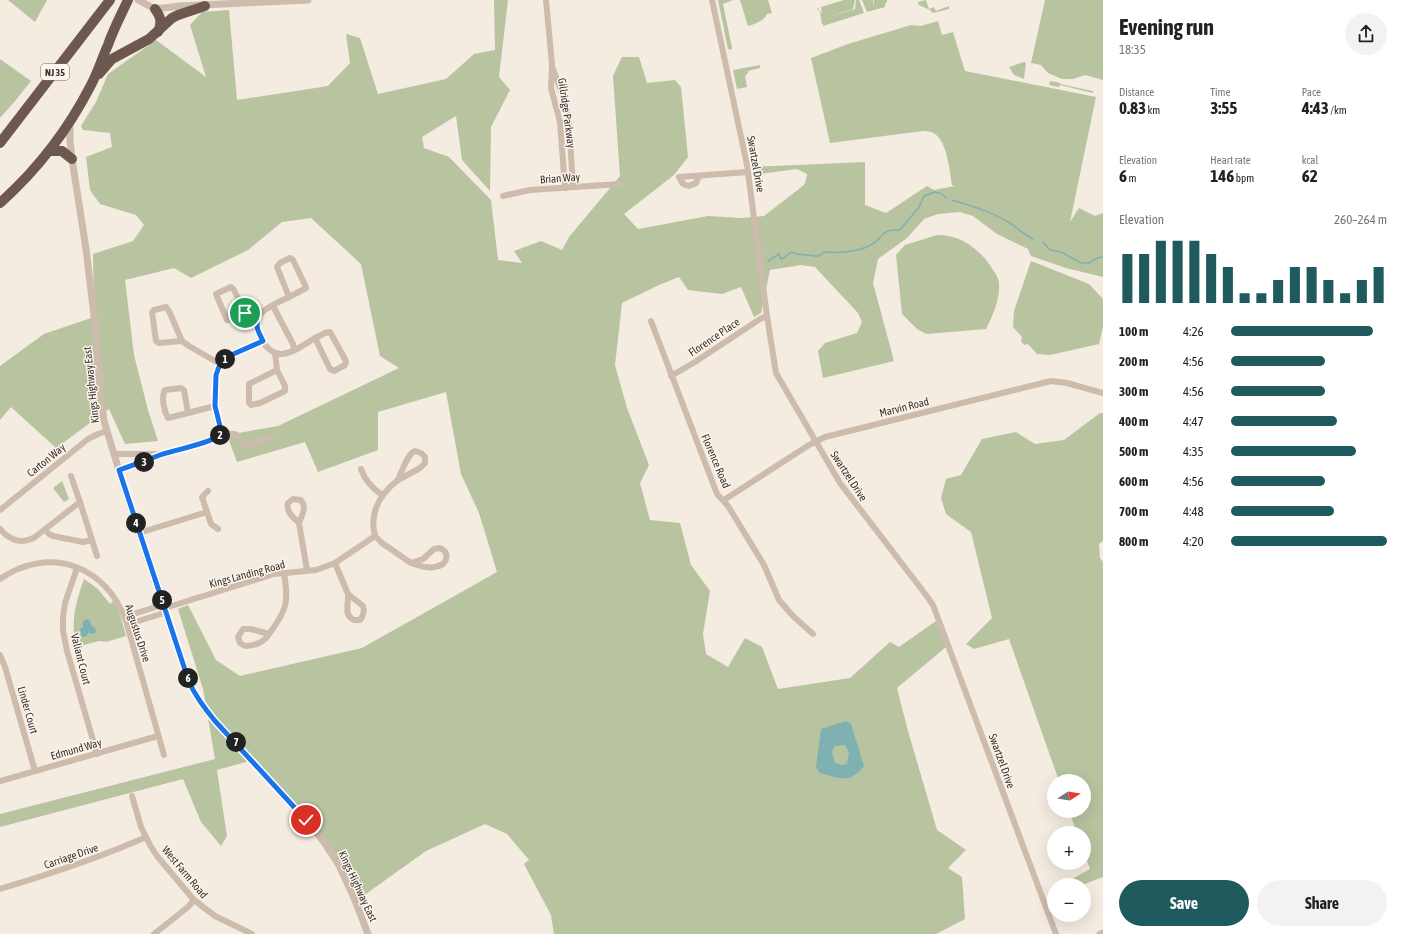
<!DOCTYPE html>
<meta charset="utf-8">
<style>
:root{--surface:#fff;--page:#f2f2f2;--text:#222;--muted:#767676;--accent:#1f5a5e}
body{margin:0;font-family:"Asap Condensed",sans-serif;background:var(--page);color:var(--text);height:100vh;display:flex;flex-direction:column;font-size:15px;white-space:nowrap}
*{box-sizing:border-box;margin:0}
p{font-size:13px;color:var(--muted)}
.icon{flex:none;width:22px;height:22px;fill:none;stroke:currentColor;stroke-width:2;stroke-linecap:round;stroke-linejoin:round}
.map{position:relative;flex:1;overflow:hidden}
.side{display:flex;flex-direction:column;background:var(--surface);width:300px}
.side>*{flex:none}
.needle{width:26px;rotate:78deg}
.fabs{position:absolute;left:1047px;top:774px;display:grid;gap:8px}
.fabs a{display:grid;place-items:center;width:44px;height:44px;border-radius:50%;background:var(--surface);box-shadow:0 4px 16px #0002;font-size:20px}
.pin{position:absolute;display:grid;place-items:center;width:34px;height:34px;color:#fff;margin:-17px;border:2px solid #fff;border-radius:50%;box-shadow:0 1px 4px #0007}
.km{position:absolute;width:20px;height:20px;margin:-10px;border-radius:50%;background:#222;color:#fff;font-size:11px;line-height:20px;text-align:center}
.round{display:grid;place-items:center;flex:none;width:42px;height:42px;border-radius:21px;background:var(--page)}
.head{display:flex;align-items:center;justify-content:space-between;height:68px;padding:0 16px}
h1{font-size:22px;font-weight:700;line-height:30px}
.stats{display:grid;grid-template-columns:repeat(3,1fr);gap:6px;height:68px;padding:4px 16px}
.stats div{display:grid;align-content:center}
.stats b{font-size:17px;font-weight:700}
.stats small{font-size:11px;font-weight:400}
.stats p{font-size:11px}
.chart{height:112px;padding:8px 16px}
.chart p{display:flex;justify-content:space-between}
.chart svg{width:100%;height:72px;margin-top:4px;stroke:var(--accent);stroke-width:6}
.action{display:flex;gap:8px;margin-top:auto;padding:8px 16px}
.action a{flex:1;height:46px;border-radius:24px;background:var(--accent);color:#fff;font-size:16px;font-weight:700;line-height:46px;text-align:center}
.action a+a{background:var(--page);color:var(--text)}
ul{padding:0 16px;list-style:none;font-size:13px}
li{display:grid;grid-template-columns:64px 48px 1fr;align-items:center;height:30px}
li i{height:10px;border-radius:5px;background:var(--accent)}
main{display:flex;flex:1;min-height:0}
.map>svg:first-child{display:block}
.green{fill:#b8c4a0}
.water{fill:#7fb0b2;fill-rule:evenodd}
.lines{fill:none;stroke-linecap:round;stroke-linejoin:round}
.stream{stroke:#7fb0b2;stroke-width:1.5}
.minor{stroke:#cdbbac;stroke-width:6}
.tertiary{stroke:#cdbbac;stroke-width:7}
.trunk{stroke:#6c584f;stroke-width:10}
.route-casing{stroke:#fff;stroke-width:8}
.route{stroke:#1a73e8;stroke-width:5}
.labels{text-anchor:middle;stroke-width:3;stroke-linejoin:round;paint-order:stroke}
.shield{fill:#fbf5ee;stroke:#756b66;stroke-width:1}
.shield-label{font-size:10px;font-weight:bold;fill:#3b302b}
.street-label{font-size:11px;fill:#3b302b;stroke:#fbf5ee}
</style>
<main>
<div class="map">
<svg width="1103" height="934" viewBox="0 0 1103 934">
<rect width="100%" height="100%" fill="#f4ebe1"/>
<!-- green -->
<g class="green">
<path d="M8,0h39l-12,22z"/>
<path d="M494,0h14l-9,77 11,13 -19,37 -1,64 -28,-31 -6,-44 -34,21 2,11 25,9 42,43 7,60 24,3 -8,-12 27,-10 21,9 7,-13 51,-61 -7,-100 9,-19h17l8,26 28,-3 6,7 7,70 -14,18 -50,39 14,15 70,-13 34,2 22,-2 40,-31 2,-5 1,-6 -10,-5 -44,6 -1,-8 113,-5v43l21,8 41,-27 7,4 21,-4 -3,-1c-2,-13 -5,-43 -17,-51 -4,-3 -8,-3 -12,-3l-93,12 -19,-85 37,-14 63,-19 10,1 17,-5 4,14 11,-3 12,39 131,26 -26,125 9,-14 16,8 8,-3v64l-37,-9 -35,-12 -3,-7 -31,-15 -24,-18 -13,-4 -22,2 -14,5 -17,19 -29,21 -5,24 21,78 -71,17 -5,-27 7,-8 32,-10 5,-11 -4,-9 -43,-46 -14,-2 -31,5 -9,43 -7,4 -13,-30 -19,7 -34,-4 -9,-13 -20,8 -37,18 -7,62 12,43 22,57 -9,18 10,37 30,3 11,42 19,26 -7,43 3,20 22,13 17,-29 17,9 16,42 72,-11 40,-36 9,5 37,-26 10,26 -49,41 11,43 29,99 29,20 -18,18 14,9 3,42 -29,15h-382l-3,-19 -27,-51 5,-4 -22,-26 -22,-10 -59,27 -70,50 -28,-51 -75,-90 -36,10 10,66 -6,10 -20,-24 -18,-43 -183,48v-13l215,-55 -12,-70 -25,-80 10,-4 28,55 24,16 122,-28 135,-76 -18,-59 -18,-39 -15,-82 -68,20v38l-60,22 -13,-30 -68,20 -10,-27 51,-9 121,-58 -19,-12 -19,-92 -50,-46 -29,4 -34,28 -57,28 -17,-10 -49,12 9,75 14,55 10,31 -33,3 -16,-35 -53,39 -45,-41 -11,13v-54l44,-32 50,-17 -1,-63 40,-13 11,-16 -8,-10 -36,-11 -10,-14 -4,-33 26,-10 -2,-14 -27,-3 -2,-4 15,-24 12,-28 48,-34 50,37 -16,-52 12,-13 27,-2 8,90 91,-14 22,-23 -4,-29 14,4 18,56 68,-15 28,-25 21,-4z"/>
<path d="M718,0h15l-10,4 9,44 -1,2 -3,-1z"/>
<path d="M740,0h28l4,13 -5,1c-3,7 -12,10 -19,12z"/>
<path d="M844,0h11l-2,9 -25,8 27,-8 1,-9h3l5,13 -41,13v-2h-1l-2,-12 -3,-4h1l4,6 -1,-7z"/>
<path d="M862,0h11l1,5v-5h13v2l-2,2v3l-18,5z"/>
<path d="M926,0l3,9 5,-2 2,4 13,-5v3l-16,4 -3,-3 -11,-5 -1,-3z"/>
<path d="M1045,0h58v80l-18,-5 -12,4h-11l-14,-6 -7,-8 -10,-2z"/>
<path d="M0,59l31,22 -15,19 -16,18z"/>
<path d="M1024,62l2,1 -2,16 -10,-4 -5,-8z"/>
<path d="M760,65v3l-12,3v2l-3,3 2,11 -10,2 -4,-19z"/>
<path d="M1050,81l10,2v1l33,7v2l-33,-8 -1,2 -10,-2z"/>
<path d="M937,235c24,-1 45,16 56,35 3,4 6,9 6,14 1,16 -6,31 -13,45l-60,5 -9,-5 -15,-15 -6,-59 9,-10z"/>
<path d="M1031,261l58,23 14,15v28l-4,17 -49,11 -13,-1 -9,-10 -4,1 -3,-4 1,-4 -9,-10 1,-16z"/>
<path d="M1100,413h3v128l-4,3 1,14 3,4v315l-21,8h-21l29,-16 -6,-16v-20h-7l-8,-22h15v-30h-25l-50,-142 -35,10 -8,-5 26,-26 -21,-86 -25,-18 -5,-16 5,-19 15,-4 21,-36 34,-7 19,12 29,-4z"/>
<path d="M62,481l7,18 -5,3 -11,-14z"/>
<path d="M84,579l14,10 12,15 3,-3 6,10 7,25 -20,6 -7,-1 -23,6c-5,-27 -1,-42 8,-68z"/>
</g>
<!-- water -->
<g class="water">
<path d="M87,619l3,2 1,4 4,3 1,3 -2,3 -6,-1 -1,3 -5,1 -2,-8 3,-2v-6z"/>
<path d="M846,721l5,3 13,42c-16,19 -23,12 -44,7l-4,-6 5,-38zM845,745l4,8 -2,11 -5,1 -7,-2 -3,-11 3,-6z"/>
</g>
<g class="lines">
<!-- stream -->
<g class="stream">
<path d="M952,200c20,6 40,12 58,23 8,5 14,12 23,16"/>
<path d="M1043,242l7,8 11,2 20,11h8l8,-5 6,-1"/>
<path d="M768,261l11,-7 2,5 4,-2 6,-5 5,2 20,2h3l5,-4c14,1 34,0 47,-7 14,-8 8,-16 29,-15l19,-23 5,-11 11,-4 7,2 4,4"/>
</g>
<!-- minor -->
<g class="minor">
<path d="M546,0l6,65 -1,23 9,34 5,66"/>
<path d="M712,0l35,165 20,151 9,57 64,110 86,112 7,10 123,329"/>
<path d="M553,69l11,30 5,22 4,66"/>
<path d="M699,176l-3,7 -7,3 -6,-2 -4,-7 69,-5"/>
<path d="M503,196l27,-6 90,-6"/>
<path d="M290,258l3,2 13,27v1l-17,9 -12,-30 3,-4z"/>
<path d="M231,287l3,3 11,23 -5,4 -13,3 -11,-26z"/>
<path d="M289,297c-8,4 -25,11 -29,18 -10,13 6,40 22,39 11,-1 24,-10 33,-16"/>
<path d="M273,306l20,38 1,6"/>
<path d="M166,307l3,4 13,30 -23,2 -3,-2 -4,-29 2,-2z"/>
<path d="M245,313l5,4 8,1"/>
<path d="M651,321l66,173 11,12 36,59 15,35 14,16 20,18"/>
<path d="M330,332l16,29 -1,4 -11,6 -4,-2 -15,-31 10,-5z"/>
<path d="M182,341l7,5 31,18"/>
<path d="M275,353l2,17"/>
<path d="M277,370l8,16v5l-25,12 -9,2 -2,-2v-19z"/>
<path d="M671,376l24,-14 65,-43 7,-3"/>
<path d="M181,388l3,2 4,23 -20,5c-4,-7 -7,-21 -3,-28z"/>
<path d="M188,413l27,-7"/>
<path d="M222,434c15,-1 16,-1 24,12l26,-9"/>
<path d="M415,451l6,2 4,4v6l-5,5 -22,12c4,-8 9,-26 17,-29z"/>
<path d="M114,454h45"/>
<path d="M361,469c4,12 11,19 21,26"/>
<path d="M119,470l101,-34 2,-2v-4l-7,-24 1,-31 4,-11 9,-9 34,-14"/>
<path d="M71,476l9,26"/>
<path d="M208,491l-6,6 9,27 7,5"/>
<path d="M293,499l8,1c6,8 1,15 -2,23 -6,-6 -13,-11 -11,-20z"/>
<path d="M724,500l85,-55 16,-8 226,-56 16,2 36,10"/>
<path d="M0,510l88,-71 10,-5 9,-3"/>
<path d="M299,523l8,47"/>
<path d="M0,529c9,11 22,16 35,8l45,-35 12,38 -9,2 -30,-6 -4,-2 -4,-4"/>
<path d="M139,533l68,-21"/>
<path d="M375,536c-6,-23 5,-42 23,-56"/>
<path d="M375,536l7,7 29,20"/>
<path d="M92,540l5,16"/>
<path d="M439,548c8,2 10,10 4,16 -11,6 -20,3 -32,-1l12,-4 11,-10z"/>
<path d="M335,563l13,31"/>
<path d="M77,568l-12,35 -2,14v14l4,20 30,103"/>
<path d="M0,579c49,-34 106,-14 126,42l38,134"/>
<path d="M348,594l15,12c2,5 0,10 -3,14h-6c-11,-5 -5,-16 -6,-26z"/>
<path d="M159,606l6,2 -4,6 -29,9 -6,-2 4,-6z"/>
<path d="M165,608l109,-34 42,-4 19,-7 40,-27"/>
<path d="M243,629h8l18,5c-4,8 -15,12 -24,12l-5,-3 -2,-6z"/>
<path d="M269,634c18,-24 20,-32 15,-61"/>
<path d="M0,655l5,12 30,104"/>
<path d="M0,781l158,-45"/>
<path d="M132,796l9,31 9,18 7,11 37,44 21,16 37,18"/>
<path d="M0,889c50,-15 99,-31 146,-52"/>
<path d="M154,934l34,-27 6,-7"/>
</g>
<!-- tertiary -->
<g class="tertiary">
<path d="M138,0l17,9 25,-3 128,-6"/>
<path d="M70,122v19l2,18 14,90 9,75 6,74 3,23 20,66 65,195 16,28 101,110 18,22 15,23 15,33 14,36"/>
<path d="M1100,934l3,-1"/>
</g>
<!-- trunk -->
<g class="trunk">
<path d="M155,9c6,8 7,13 3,23"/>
<path d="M99,74l13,-15 37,-20 23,-21 6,-3 27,-9"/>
<path d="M0,143l110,-143"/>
<path d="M50,151h12l10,8"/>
<path d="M0,203c38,-34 68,-73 91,-118 7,-13 11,-27 17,-40 5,-15 13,-30 20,-45"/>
</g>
</g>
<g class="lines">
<!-- route casing -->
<g class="route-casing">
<path id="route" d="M245,313l5,4 8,1c-3,9 1,15 5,23l-34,15 -9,8 -4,11 -1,31 7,28c-8,8 -46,16 -59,20 -14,5 -29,11 -44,16l70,212c7,15 16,27 26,39l91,99"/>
</g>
<!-- route -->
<use href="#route" class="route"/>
</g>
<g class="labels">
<!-- shield labels -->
<rect class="shield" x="41" y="64" width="28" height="16" rx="3"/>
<g class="shield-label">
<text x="55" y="76">NJ 35</text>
</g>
<!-- street labels -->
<g class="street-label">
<text transform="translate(567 113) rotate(82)" y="4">Gillridge Parkway</text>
<text transform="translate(756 164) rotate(80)" y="4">Swartzel Drive</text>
<text transform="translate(560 178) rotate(-4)" y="4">Brian Way</text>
<text transform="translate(714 337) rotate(-34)" y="4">Florence Place</text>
<text transform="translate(91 385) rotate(-96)" y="4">Kings Highway East</text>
<text transform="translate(904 407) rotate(-14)" y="4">Marvin Road</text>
<text transform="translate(46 460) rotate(-39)" y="4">Carton Way</text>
<text transform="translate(716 461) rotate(67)" y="4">Florence Road</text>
<text transform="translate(849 476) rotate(57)" y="4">Swartzel Drive</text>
<text transform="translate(247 574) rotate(-15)" y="4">Kings Landing Road</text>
<text transform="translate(138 633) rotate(72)" y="4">Augustus Drive</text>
<text transform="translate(81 659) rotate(76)" y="4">Valiant Court</text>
<text transform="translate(28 710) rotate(74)" y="4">Linder Court</text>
<text transform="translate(76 749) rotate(-16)" y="4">Edmund Way</text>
<text transform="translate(1002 761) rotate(70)" y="4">Swartzel Drive</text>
<text transform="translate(71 856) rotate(-19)" y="4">Carriage Drive</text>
<text transform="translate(185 872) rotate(50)" y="4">West Farm Road</text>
<text transform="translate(358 886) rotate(65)" y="4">Kings Highway East</text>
</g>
</g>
</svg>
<div class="fabs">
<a><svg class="needle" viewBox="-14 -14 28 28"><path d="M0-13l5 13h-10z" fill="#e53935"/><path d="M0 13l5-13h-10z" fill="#767676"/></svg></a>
<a>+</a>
<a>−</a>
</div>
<div class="pin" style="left:245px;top:313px;background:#1e9e55"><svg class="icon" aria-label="arrive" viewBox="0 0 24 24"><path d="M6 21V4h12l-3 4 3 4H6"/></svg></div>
<div class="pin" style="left:306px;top:820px;background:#d93025"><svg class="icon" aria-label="check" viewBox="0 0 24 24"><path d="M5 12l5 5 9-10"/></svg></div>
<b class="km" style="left:225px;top:359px">1</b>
<b class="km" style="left:220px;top:435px">2</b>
<b class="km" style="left:144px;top:462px">3</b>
<b class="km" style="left:136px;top:523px">4</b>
<b class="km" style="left:162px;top:600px">5</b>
<b class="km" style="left:188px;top:678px">6</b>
<b class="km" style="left:236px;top:742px">7</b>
</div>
<section class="side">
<div class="head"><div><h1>Evening run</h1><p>18:35</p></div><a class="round"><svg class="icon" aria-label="share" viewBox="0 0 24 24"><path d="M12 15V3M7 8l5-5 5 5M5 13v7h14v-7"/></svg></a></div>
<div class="stats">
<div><p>Distance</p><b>0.83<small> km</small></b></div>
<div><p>Time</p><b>3:55</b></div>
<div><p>Pace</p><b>4:43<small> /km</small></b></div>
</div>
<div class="stats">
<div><p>Elevation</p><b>6<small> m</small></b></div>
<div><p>Heart rate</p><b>146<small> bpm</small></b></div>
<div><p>kcal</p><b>62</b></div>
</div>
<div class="chart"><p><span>Elevation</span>260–264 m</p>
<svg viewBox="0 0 160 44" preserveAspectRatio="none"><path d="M5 44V14M15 44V14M25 44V6M35 44V6M45 44V6M55 44V14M65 44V22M75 44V38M85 44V38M95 44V30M105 44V22M115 44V22M125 44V30M135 44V38M145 44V30M155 44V22"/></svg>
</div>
<ul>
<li><b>100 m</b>4:26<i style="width:91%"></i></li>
<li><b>200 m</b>4:56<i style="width:60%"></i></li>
<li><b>300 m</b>4:56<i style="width:60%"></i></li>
<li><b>400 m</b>4:47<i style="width:68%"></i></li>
<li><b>500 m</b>4:35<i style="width:80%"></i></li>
<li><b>600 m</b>4:56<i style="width:60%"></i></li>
<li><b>700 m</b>4:48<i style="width:66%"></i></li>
<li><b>800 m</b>4:20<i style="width:100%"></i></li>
</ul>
<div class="action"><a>Save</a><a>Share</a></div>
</section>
</main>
